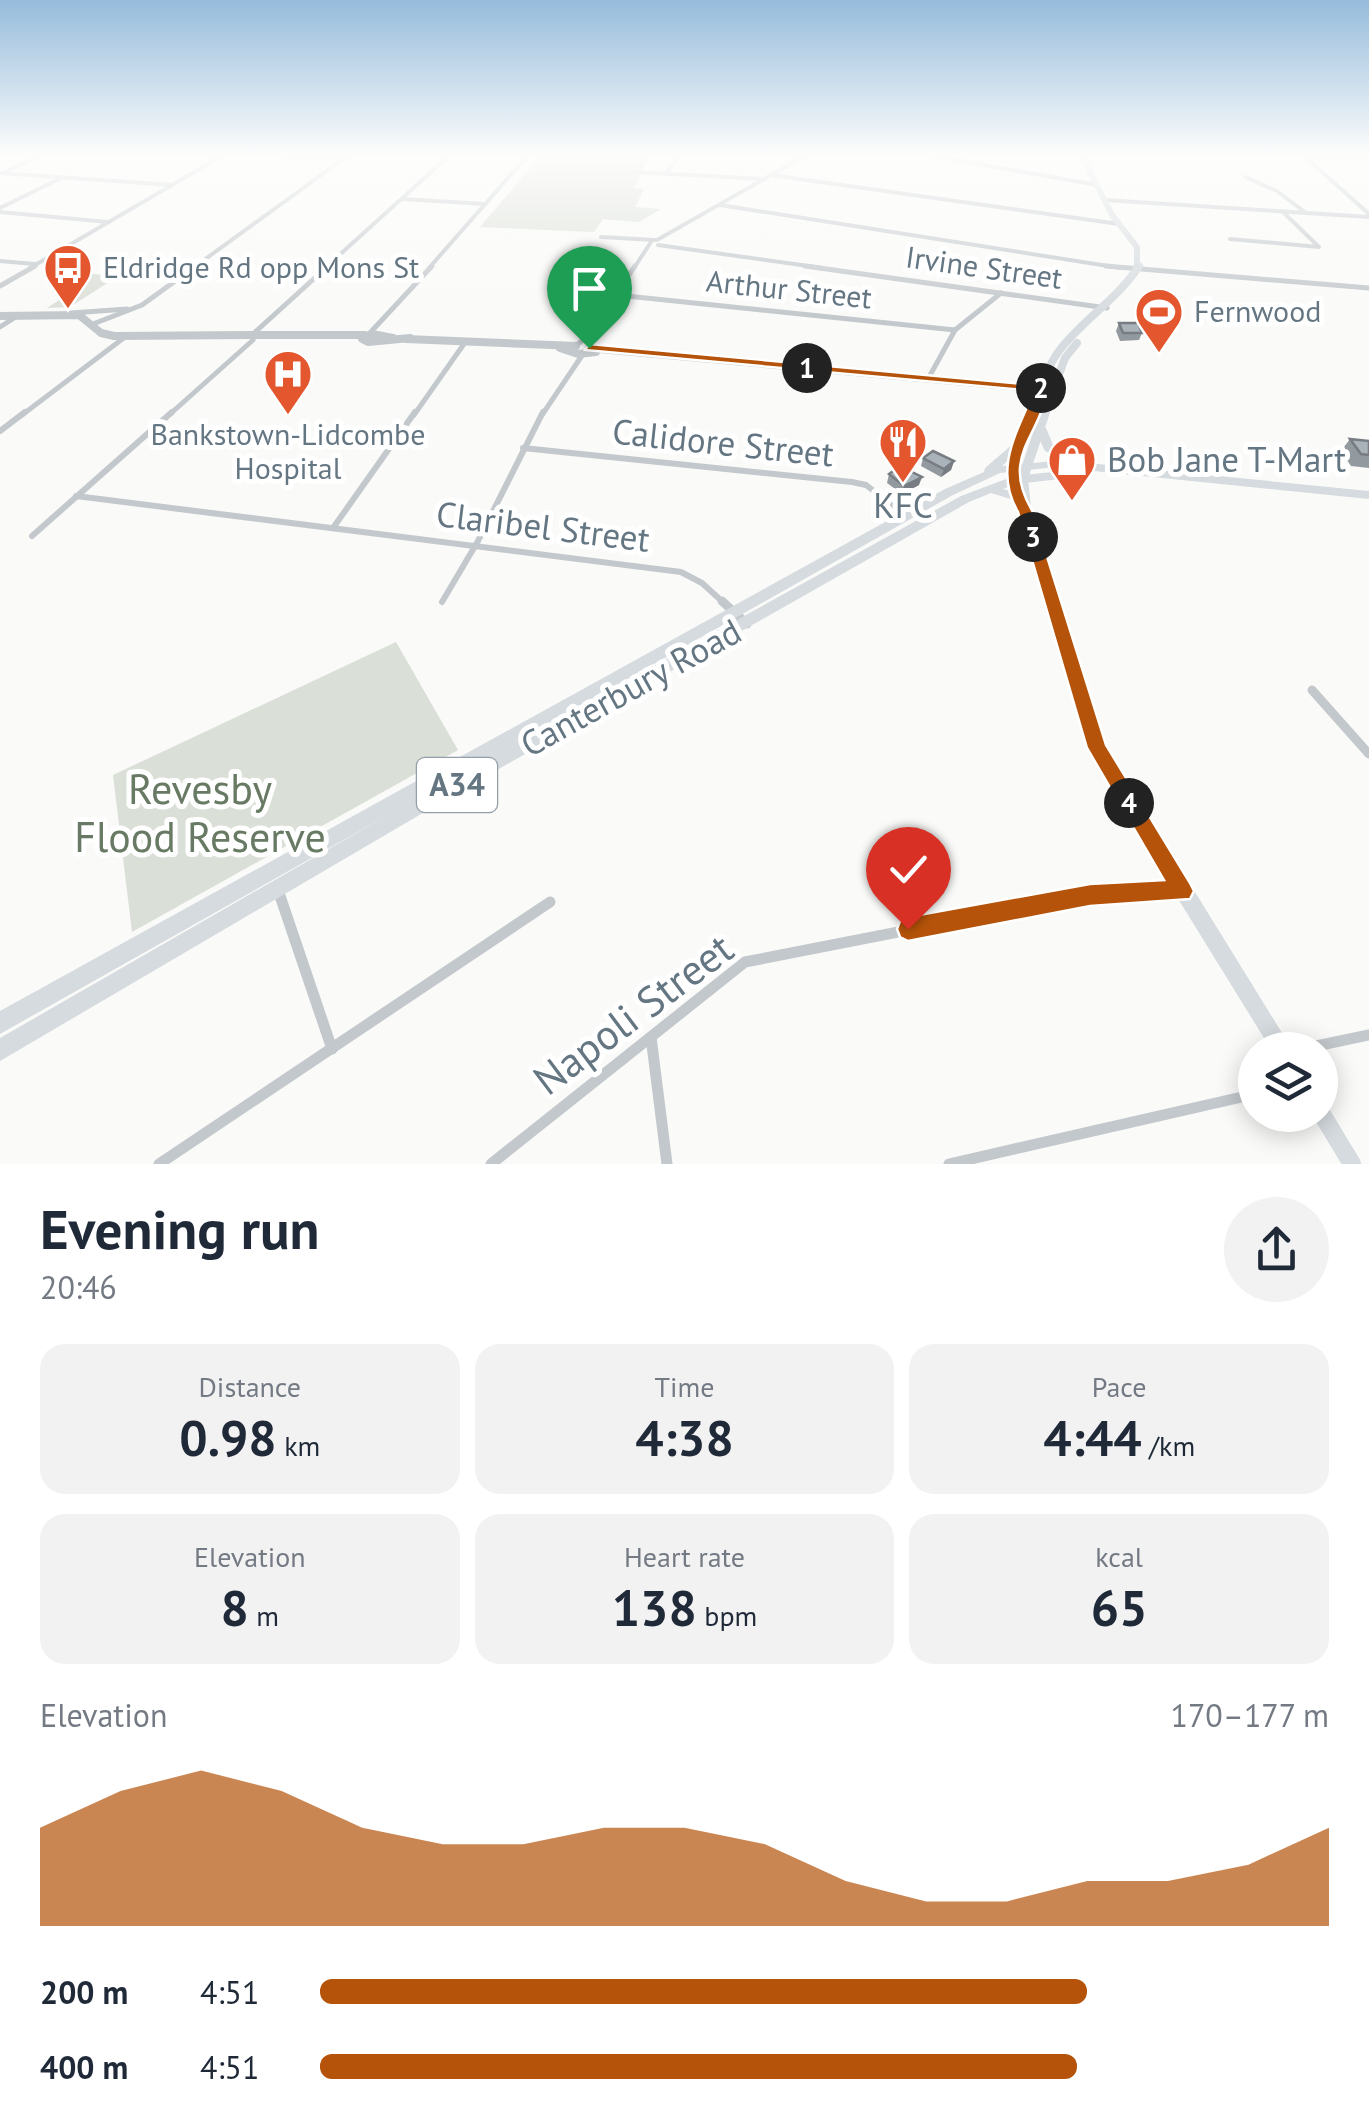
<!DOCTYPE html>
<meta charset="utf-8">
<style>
:root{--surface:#fff;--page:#f2f2f3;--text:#1f2937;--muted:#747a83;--accent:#b45309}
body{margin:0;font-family:"PT Sans",sans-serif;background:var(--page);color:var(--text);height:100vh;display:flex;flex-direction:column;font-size:38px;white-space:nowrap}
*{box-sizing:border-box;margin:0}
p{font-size:32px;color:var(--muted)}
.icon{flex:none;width:55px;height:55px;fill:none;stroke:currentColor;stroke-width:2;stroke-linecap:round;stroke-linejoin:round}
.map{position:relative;height:1164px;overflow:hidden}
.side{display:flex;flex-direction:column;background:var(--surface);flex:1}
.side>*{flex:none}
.tools{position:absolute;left:1238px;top:1032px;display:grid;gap:20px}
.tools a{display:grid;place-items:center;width:100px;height:100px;border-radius:50%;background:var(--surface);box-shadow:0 5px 25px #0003;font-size:50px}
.pin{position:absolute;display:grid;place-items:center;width:85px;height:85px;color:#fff;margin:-102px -42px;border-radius:50% 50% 50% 0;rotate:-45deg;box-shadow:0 0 10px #0007}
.pin .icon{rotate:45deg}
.km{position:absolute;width:50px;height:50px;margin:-25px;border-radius:50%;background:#222;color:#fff;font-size:28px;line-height:50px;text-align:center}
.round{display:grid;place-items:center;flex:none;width:105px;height:105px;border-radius:52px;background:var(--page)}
.head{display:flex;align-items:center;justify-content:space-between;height:170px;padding:0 40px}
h1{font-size:55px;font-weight:700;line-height:75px}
.figures{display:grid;grid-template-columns:repeat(3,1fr);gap:15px;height:170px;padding:10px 40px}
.figures div{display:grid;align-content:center;border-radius:25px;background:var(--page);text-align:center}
.figures b{font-size:50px;font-weight:700}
.figures small{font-size:28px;font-weight:400}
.figures p{font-size:28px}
.chart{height:280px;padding:20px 40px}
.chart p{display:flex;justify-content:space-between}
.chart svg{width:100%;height:180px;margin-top:10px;fill:var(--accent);opacity:.7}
ul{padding:0 40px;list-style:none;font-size:32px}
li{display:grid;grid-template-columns:160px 120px 1fr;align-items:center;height:75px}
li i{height:25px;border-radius:12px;background:var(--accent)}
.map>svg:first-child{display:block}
.green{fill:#dadfd7}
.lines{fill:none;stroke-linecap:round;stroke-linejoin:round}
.stream{stroke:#bbc7cb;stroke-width:2.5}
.minor-far4{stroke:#c3c8cc;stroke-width:4}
.minor-far3{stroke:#c3c8cc;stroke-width:5}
.minor-far2{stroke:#c3c8cc;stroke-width:6}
.minor-far1{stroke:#c3c8cc;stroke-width:9}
.minor{stroke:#c3c8cc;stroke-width:11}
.tertiary{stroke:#c3c8cc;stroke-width:8}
.secondary-far4{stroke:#d6dbdf;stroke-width:6}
.secondary-far3{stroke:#d6dbdf;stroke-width:8}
.secondary-far2{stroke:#d6dbdf;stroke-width:10}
.secondary-far1{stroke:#d6dbdf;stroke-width:12}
.secondary{stroke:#d6dbdf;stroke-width:18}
.trunk{fill:#d6dbdf;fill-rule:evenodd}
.wall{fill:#929a9f}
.shaded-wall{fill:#777d82}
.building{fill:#aab3b9;stroke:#777d82;stroke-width:2.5}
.route{fill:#b45309;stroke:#fff;stroke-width:2.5}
.labels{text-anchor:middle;stroke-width:10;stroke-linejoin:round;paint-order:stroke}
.far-poi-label{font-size:30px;fill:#657683;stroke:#fff;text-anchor:start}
.far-street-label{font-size:30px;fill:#657683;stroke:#fff}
.shield{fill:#fff;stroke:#939fa8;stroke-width:2.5}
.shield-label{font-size:32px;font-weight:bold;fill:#657683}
.street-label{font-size:35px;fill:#657683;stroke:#fff}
.poi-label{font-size:35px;fill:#657683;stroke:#fff;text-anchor:start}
.near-park-label{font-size:42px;fill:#687a64;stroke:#fff}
.near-street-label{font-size:42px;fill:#657683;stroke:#fff}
</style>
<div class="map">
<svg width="1369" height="1164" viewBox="0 0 1369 1164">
<rect width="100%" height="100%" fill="#fafaf8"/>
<!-- green -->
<g class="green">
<path d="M542,154h108l-16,34 10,1 -9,18 26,2 -22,13 -36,-3 -9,13 -114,-5z"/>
<path d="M75,272l29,3 -4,4 12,1 -42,27 -23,1 26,-17 -23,-3z"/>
<path d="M396,642l62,108 -326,182 -19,-157z"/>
</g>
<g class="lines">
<!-- stream -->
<path class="stream" d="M641,166l7,-12"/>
<!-- minor-far4 -->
<g class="minor-far4">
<path d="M201,154l21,1"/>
<path d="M254,154l89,5"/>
<path d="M922,154l175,31"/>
<path d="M1270,154l99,5"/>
<path d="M1303,155l66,59"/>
<path d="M636,172l129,7"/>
<path d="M0,173l172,12"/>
<path d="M3,173l40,-19"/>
<path d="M666,173l14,-17"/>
<path d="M771,175l348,49"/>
<path d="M1245,177l32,14 29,22"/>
<path d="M402,199l83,5"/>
<path d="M1105,200l264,17"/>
<path d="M720,205l401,63"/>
<path d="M0,208l59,-29"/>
<path d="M0,212l108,10"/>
<path d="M601,237l54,3"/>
<path d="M1230,239l89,8 -37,-36"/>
<path d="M657,240l151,-86"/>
<path d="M658,245l165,23"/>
<path d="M0,261l35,3"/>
<path d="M30,268l195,-114"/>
<path d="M193,268l157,-114"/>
<path d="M325,268l126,-114"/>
<path d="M429,268l100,-114"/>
<path d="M634,268l17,-26"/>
</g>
<!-- minor-far3 -->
<g class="minor-far3">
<path d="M805,266l302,42"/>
<path d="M1106,266l263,22"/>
<path d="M0,286l35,-20"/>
<path d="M617,295l338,35"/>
<path d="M71,313l56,-4"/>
<path d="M93,324l49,-19 54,-39"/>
<path d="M0,327l19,-12"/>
<path d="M253,334l75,-68"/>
<path d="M368,335l64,-69"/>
<path d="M577,345l14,-12 44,-67"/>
<path d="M928,379l27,-49 46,-37"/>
<path d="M22,415l103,-78"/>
<path d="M169,415l84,-75"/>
<path d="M414,415l52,-74"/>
<path d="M542,415l41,-61"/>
</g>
<!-- minor-far2 -->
<g class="minor-far2">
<path d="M0,431l25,-19"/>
<path d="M523,448l329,34 14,3 40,31"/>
<path d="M76,496l605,76 21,11 23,21"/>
<path d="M333,528l82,-116"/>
<path d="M32,536l140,-124"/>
<path d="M442,602l36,-61 65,-129"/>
</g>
<!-- minor-far1 -->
<g class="minor-far1">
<path d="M722,601l25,23"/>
<path d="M1312,690l57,64"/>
</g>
<!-- minor -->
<g class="minor">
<path d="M278,890l54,159"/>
<path d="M651,1037l16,127"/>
<path d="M1297,1050l72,-15"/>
<path d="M159,1164l391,-262"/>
<path d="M491,1164l254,-202 332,-65 105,-6"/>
<path d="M949,1164l306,-70"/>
</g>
<!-- tertiary -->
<g class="tertiary">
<path d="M0,316l79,-1 22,18 13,3 137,-1"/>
<path d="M248,335h117"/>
<path d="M393,338l-21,-4 -10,5 6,3 42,-4"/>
<path d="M406,339l170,7"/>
<path d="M560,348l18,6 18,-2"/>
<path d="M589,348l464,42"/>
</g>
<!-- secondary-far4 -->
<path class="secondary-far4" d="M1081,154l31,61 25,32v21"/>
<!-- secondary-far3 -->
<g class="secondary-far3">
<path d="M1030,415c9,-22 15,-45 29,-64 24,-32 57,-50 80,-85"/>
<path d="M1044,415l21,-57 12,-15"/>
</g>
<!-- secondary-far2 -->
<g class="secondary-far2">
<path d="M1031,412l-19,49 5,36 9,15 28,92"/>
<path d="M1026,508l-3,-30 22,-66"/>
</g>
<!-- secondary-far1 -->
<path class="secondary-far1" d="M1053,601l47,154 58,94"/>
<!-- secondary -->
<g class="secondary">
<path d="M1156,846l126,204"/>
<path d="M1320,1111l32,53"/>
</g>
<!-- trunk -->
<path class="trunk" d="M1040,425l6,3 8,19 23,10 1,5 291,29v8l-285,-29 5,3 -2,3 -71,8 -13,5 18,5 2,3 -2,3 -4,1 -26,-8 -22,9 -495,281 -474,278v-23l393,-226 -393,222v-23l945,-522 39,-17 1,-4 29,-25h8l2,2 -22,21 62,-6 -19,-9 -11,-23zM1056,467l26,2 -68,7 -53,20 -452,250 444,-251 47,-22z"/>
</g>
<!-- wall -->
<g class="wall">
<path d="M1119,323l23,10 -3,7 -19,1 -4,-10z"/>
<path d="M1350,439l19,2v27l-18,-2 -10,-15z"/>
<path d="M923,458l31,3 -3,9 -10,7 -20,-11z"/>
<path d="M889,474l30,11 -17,9 -15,-11z"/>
</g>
<!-- shaded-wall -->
<g class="shaded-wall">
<path d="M954,461l-3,9 -10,7 3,-8z"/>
<path d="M922,477l-3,8 -17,9 2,-8z"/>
</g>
<!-- building -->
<g class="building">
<path d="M1119,323h19l4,10h-19z"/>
<path d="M1350,439l19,2v14l-8,-1z"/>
<path d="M933,451l21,10 -10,8 -21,-11z"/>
<path d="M900,466l22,11 -18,9 -15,-12z"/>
</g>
<!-- sky -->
<linearGradient id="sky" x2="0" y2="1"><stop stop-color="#96bcdc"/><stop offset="0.49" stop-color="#fdfdfc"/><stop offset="1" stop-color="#fdfdfc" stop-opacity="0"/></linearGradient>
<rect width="1369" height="317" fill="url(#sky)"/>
<!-- route -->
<path class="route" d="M589,344l457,42c0,48 -49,67 -13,126l73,233 84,138 4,8 -4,8 -100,7 -182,35 -8,-4 -3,-8 3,-8 8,-4 182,-33 74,-4 -77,-132 -69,-236c-25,-43 -1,-80 16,-121l-449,-41z"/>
<!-- icons -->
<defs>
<g id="bus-pin" transform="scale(2.5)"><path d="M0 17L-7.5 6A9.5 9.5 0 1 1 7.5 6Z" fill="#e4572e" stroke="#fff"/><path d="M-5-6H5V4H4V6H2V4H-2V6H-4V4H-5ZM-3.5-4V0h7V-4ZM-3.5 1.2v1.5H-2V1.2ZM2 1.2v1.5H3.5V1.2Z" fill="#fff"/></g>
<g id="stadium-pin" transform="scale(2.5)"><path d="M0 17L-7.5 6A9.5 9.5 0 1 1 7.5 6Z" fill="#e4572e" stroke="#fff"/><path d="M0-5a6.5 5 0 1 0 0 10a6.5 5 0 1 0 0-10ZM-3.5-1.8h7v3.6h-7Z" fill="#fff"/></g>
<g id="hospital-pin" transform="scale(2.5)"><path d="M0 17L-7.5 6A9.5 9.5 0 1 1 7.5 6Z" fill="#e4572e" stroke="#fff"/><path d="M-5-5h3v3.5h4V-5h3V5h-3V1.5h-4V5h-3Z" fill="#fff"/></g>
<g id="restaurant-pin" transform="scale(2.5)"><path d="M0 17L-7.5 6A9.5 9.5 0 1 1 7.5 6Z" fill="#e4572e" stroke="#fff"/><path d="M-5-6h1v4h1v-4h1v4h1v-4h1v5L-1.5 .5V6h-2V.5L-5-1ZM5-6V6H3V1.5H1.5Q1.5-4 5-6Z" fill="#fff"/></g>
<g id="shop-pin" transform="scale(2.5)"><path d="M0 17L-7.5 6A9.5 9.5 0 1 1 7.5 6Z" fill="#e4572e" stroke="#fff"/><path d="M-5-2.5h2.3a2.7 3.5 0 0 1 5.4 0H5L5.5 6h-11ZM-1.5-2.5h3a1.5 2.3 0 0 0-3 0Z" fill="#fff"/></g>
</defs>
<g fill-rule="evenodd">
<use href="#bus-pin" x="68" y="268"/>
<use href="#stadium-pin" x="1159" y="312"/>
<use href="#hospital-pin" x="288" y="374"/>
<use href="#restaurant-pin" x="903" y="442"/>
<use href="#shop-pin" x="1072" y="460"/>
</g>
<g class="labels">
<!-- far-poi labels -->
<g class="far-poi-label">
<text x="103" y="278">Eldridge Rd opp Mons St</text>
<text x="1194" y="322">Fernwood</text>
<text x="288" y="445" text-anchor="middle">Bankstown-Lidcombe<tspan x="288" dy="34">Hospital</tspan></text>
</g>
<!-- far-street labels -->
<g class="far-street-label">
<text transform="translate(984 268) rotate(8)" y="10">Irvine Street</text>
<text transform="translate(789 290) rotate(6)" y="10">Arthur Street</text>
</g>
<!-- shield labels -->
<rect class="shield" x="417" y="758" width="80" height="54" rx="8"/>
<g class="shield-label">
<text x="457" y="796">A34</text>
</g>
<!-- street labels -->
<g class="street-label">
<text transform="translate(723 443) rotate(6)" y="12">Calidore Street</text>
<text transform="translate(543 527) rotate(7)" y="12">Claribel Street</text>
<text transform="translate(631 688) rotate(-29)" y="12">Canterbury Road</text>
</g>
<!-- poi labels -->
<g class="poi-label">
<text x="1107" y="472">Bob Jane T-Mart</text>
<text x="903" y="518" text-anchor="middle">KFC</text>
</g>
<!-- near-park labels -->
<g class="near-park-label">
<text x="200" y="804">Revesby<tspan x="200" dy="48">Flood Reserve</tspan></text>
</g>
<!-- near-street labels -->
<g class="near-street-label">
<text transform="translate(633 1014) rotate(-37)" y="15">Napoli Street</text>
</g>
</g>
</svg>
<div class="tools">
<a><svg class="icon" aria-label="layers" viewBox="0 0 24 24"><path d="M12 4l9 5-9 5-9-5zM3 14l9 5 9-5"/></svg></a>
</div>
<div class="pin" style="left:589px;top:348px;background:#1e9e55"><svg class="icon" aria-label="arrive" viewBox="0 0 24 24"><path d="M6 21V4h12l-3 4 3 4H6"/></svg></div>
<div class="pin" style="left:908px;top:929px;background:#d93025"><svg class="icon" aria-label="check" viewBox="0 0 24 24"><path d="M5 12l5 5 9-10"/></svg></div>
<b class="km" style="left:807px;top:368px">1</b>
<b class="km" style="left:1041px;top:388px">2</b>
<b class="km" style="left:1033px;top:537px">3</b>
<b class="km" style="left:1129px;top:803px">4</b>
</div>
<section class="side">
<div class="head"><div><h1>Evening run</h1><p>20:46</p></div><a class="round"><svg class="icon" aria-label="share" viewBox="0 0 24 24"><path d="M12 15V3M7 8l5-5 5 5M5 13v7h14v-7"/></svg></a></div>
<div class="figures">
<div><p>Distance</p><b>0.98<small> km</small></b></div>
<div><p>Time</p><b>4:38</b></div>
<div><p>Pace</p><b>4:44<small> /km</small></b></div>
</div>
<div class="figures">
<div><p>Elevation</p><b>8<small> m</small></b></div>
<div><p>Heart rate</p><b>138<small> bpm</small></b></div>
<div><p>kcal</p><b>65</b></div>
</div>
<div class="chart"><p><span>Elevation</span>170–177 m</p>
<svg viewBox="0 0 160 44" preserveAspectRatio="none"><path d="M0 44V20L10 11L20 6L30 11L40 20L50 24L60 24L70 20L80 20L90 24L100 33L110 38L120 38L130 33L140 33L150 29L160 20V44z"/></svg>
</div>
<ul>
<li><b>200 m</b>4:51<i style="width:76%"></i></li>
<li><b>400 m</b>4:51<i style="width:75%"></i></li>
</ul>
</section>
